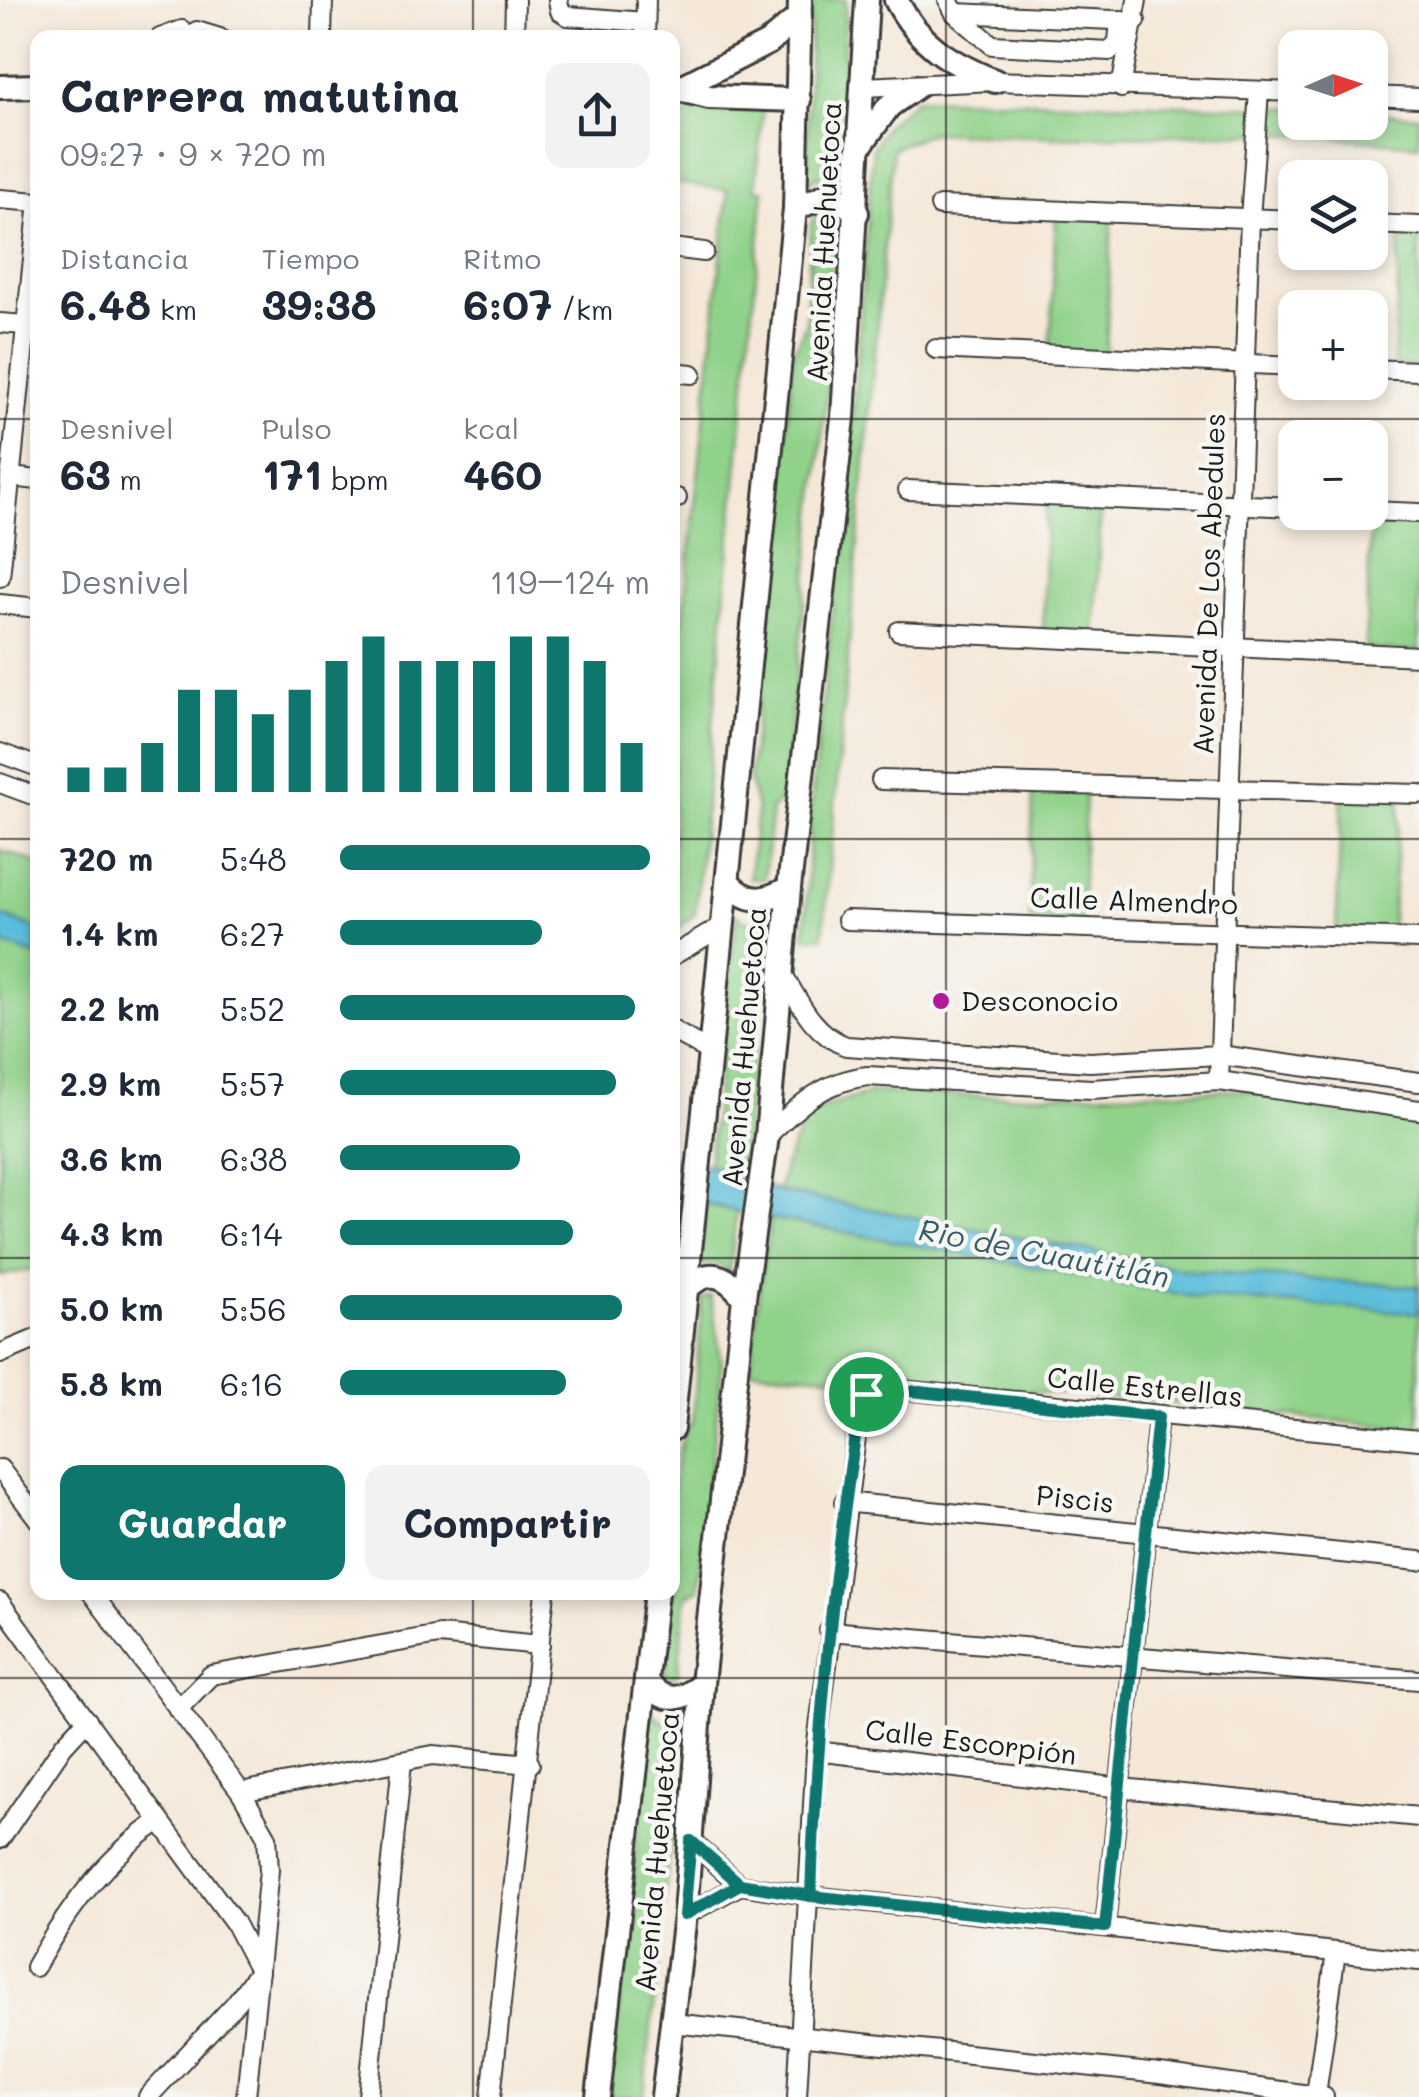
<!DOCTYPE html>
<html lang="es">
<meta charset="utf-8">
<style>
:root{--surface:#fff;--page:#f2f2f3;--text:#1f2937;--muted:#747a83;--accent:#0f766e}
body{margin:0;font-family:Mali,sans-serif;background:var(--page);color:var(--text);height:100vh;display:flex;flex-direction:column;font-size:38px;white-space:nowrap}
*{box-sizing:border-box;margin:0}
p{font-size:32px;color:var(--muted)}
.icon{flex:none;width:55px;height:55px;fill:none;stroke:currentColor;stroke-width:2;stroke-linecap:round;stroke-linejoin:round}
.map{position:relative;flex:1;overflow:hidden}
.drawer{position:absolute;left:30px;top:30px;width:650px;height:1570px;display:flex;flex-direction:column;background:var(--surface);border-radius:20px;box-shadow:0 5px 15px #0003}
.drawer>*{flex:none}
.needle{width:65px;rotate:87deg}
.buttons{position:absolute;left:1278px;top:30px;display:grid;gap:20px}
.buttons a{display:grid;place-items:center;width:110px;height:110px;border-radius:20px;background:var(--surface);box-shadow:0 5px 15px #0003;font-size:50px}
.pin{position:absolute;display:grid;place-items:center;width:85px;height:85px;color:#fff;margin:-42px;border:5px solid #fff;border-radius:50%;box-shadow:0 2px 10px #0007}
.round{display:grid;place-items:center;flex:none;width:105px;height:105px;border-radius:20px;background:var(--page)}
.headline{display:flex;align-items:center;justify-content:space-between;height:170px;padding:0 30px}
h1{font-size:45px;font-weight:700;line-height:75px}
.stats{display:grid;grid-template-columns:repeat(3,1fr);gap:15px;height:170px;padding:10px 30px}
.stats div{display:grid;align-content:center}
.stats b{font-size:42px;font-weight:700}
.stats small{font-size:28px;font-weight:400}
.stats p{font-size:28px}
.chart{height:280px;padding:20px 30px}
.chart p{display:flex;justify-content:space-between}
.chart svg{width:100%;height:180px;margin-top:10px;stroke:var(--accent);stroke-width:6}
.button{display:flex;gap:20px;margin-top:auto;padding:20px 30px}
.button a{flex:1;height:115px;border-radius:20px;background:var(--accent);color:#fff;font-size:40px;font-weight:700;line-height:115px;text-align:center}
.button a+a{background:var(--page);color:var(--text)}
ul{padding:0 30px;list-style:none;font-size:32px}
li{display:grid;grid-template-columns:160px 120px 1fr;align-items:center;height:75px}
li i{height:25px;border-radius:12px;background:var(--accent)}
.map>svg:first-child{display:block}
.green{fill:#90d28a;stroke:#567753;stroke-width:2.5}
.water{fill:#5cbdda;stroke:#3c6c7b;stroke-width:2.5}
.lines{fill:none;stroke-linecap:round;stroke-linejoin:round}
.minor-casing{stroke:#3d3b38;stroke-width:22}
.major-casing{stroke:#3d3b38;stroke-width:28}
.minor{stroke:#fff;stroke-width:18}
.major{stroke:#fff;stroke-width:22}
.route-casing{stroke:#fff;stroke-width:20}
.route{stroke:#0f766e;stroke-width:12}
.grid{fill:none;stroke:#1c1c1c;stroke-width:2.5;stroke-opacity:0.55}
.poi-dot{fill:#b5179e;stroke:#f6f6f2;stroke-width:4}
.labels{text-anchor:middle;stroke-width:9;stroke-linejoin:round;paint-order:stroke}
.street-label{font-size:28px;fill:#1c1c1c;stroke:#f6f6f2}
.poi-label{font-size:28px;fill:#1c1c1c;stroke:#f6f6f2;text-anchor:start}
.water-label{font-size:30px;font-style:italic;fill:#365c68;stroke:#f6f6f2}
</style>
<div class="map">
<svg width="1419" height="2097" viewBox="0 0 1419 2097">
<rect width="100%" height="100%" fill="#f6f6f2"/>
<filter id="ink" filterUnits="userSpaceOnUse"><feTurbulence type="fractalNoise" baseFrequency=".01" numOctaves="2"/><feDisplacementMap in="SourceGraphic" scale="20" xChannelSelector="R" yChannelSelector="G"/><feConvolveMatrix kernelMatrix="1 2 1 2 8 2 1 2 1" color-interpolation-filters="sRGB"/></filter>
<filter id="wash" filterUnits="userSpaceOnUse"><feTurbulence type="fractalNoise" baseFrequency=".0048" numOctaves="4" result="noise"/><feDisplacementMap in="SourceGraphic" scale="40" xChannelSelector="R" yChannelSelector="G"/><feGaussianBlur stdDeviation="2.25" result="paint"/><feColorMatrix in="noise" values="0 0 0 0 0 0 0 0 0 0 0 0 0 0 0 0 0 1.4 0 .05"/><feComposite in="paint" operator="in"/></filter>
<g filter="url(#wash)">
<rect width="100%" height="100%" fill="#f5e8d8"/>
<!-- green -->
<g class="green">
<path d="M811,0h35l-8,185 -20,-8 -12,7z"/>
<path d="M917,98l378,10v14h75v-9l49,3v29l-146,-12 -219,4 -121,-5 -40,16 -70,789h-18l6,-132 40,-366 22,-292 14,-23z"/>
<path d="M673,100h91l-9,89 9,2 -69,723 -22,19v-219l55,-524 -55,-7z"/>
<path d="M823,212l12,23 -8,91 6,13 -50,459 -11,10 -8,71h-15l8,-70 -8,-30 30,-248 14,-177 13,-31 5,-97 4,-13z"/>
<path d="M1056,215l56,1 -6,137 -56,-1z"/>
<path d="M1400,232l19,1v134l-25,-1z"/>
<path d="M1046,500l55,1 -6,137 -52,-3z"/>
<path d="M1371,515l48,2v135l-54,-3z"/>
<path d="M1085,789l-3,131 -53,1 4,-131z"/>
<path d="M1342,797l58,2 -9,134 -55,-2z"/>
<path d="M0,850l38,13 -1,405 -37,8z"/>
<path d="M736,914l12,9 21,-6 -28,257 -33,-5z"/>
<path d="M1242,1090l177,30v310l-267,-29 -402,-31c11,-88 15,-180 59,-258l64,-20 108,4z"/>
<path d="M706,1204l31,8 -8,60 -14,-9 -17,3z"/>
<path d="M711,1296l11,68 -24,225 -12,7 -8,78 -6,4 -7,-4 13,-126c-12,-28 -5,-106 15,-127l9,-122z"/>
<path d="M650,1712l13,9 21,-7 -40,383h-35z"/>
</g>
<!-- water -->
<g class="water">
<path d="M0,915l37,14v27l-37,-13z"/>
<path d="M673,1156l68,18 36,17 416,80 226,16v26l-224,-16 -458,-85 -64,-18z"/>
</g>
</g>
<g filter="url(#ink)">
<g class="lines">
<!-- minor casing -->
<g class="minor-casing">
<g id="minor">
<path d="M558,0l2,11 8,5 77,6"/>
<path d="M948,0l7,13 37,32 118,6 8,-9 2,-22"/>
<path d="M955,13l181,8"/>
<path d="M197,31l23,7"/>
<path d="M160,38l22,-8"/>
<path d="M322,38l1,-38"/>
<path d="M514,38l1,-38"/>
<path d="M645,38l1,-38"/>
<path d="M863,87l132,-6 300,11"/>
<path d="M1121,88l16,-88"/>
<path d="M1370,96l49,2"/>
<path d="M0,199l38,3"/>
<path d="M940,206l355,14"/>
<path d="M1370,224l49,2"/>
<path d="M672,248l32,4"/>
<path d="M0,323l25,2"/>
<path d="M936,349l359,17"/>
<path d="M1370,369l49,2"/>
<path d="M672,372l20,2"/>
<path d="M10,477l28,3"/>
<path d="M908,490l387,17"/>
<path d="M672,497l5,1"/>
<path d="M1370,511l49,2"/>
<path d="M0,577l38,-366"/>
<path d="M0,604l38,4"/>
<path d="M899,631l520,25"/>
<path d="M0,753l38,14"/>
<path d="M881,780l538,14"/>
<path d="M0,783l38,14"/>
<path d="M847,920l572,19"/>
<path d="M672,956l52,-31"/>
<path d="M782,973c17,28 31,61 64,73l244,16 129,-7 200,27"/>
<path d="M672,1030l38,22"/>
<path d="M1219,1081l31,-862 9,-128"/>
<path d="M767,1136c31,-30 56,-55 101,-60l223,13 128,-8 200,29"/>
<path d="M0,1354l38,-16"/>
<path d="M0,1469l38,50"/>
<path d="M844,1502l575,59"/>
<path d="M91,1592l150,200 26,45 2,33 -23,227"/>
<path d="M0,1602l234,320 25,48"/>
<path d="M829,1631l590,49"/>
<path d="M178,1709l33,-34 228,-40 101,10"/>
<path d="M816,1751l305,37 298,29"/>
<path d="M241,1792l192,-37 97,9"/>
<path d="M0,1839l63,-93 24,-26"/>
<path d="M691,1841l49,44 71,11 608,65"/>
<path d="M685,1915l55,-30"/>
<path d="M1105,1927l53,-510"/>
<path d="M35,1967c31,-55 72,-112 125,-146"/>
<path d="M672,2023l488,51 164,23"/>
<path d="M1316,2095l20,-143"/>
<path d="M148,2097l87,-93 24,-33"/>
<path d="M368,2097l34,-335"/>
<path d="M491,2097l54,-505"/>
<path d="M797,2097l19,-346 44,-346 7,-11 15,-6 537,52"/>
</g>
</g>
<!-- major casing -->
<g class="major-casing">
<g id="major">
<path d="M896,0c23,44 54,63 99,81"/>
<path d="M0,87l38,-1"/>
<path d="M672,88l37,9 90,3"/>
<path d="M679,88l89,-45 32,-27"/>
<path d="M860,146l29,-40 27,-19"/>
<path d="M795,209l31,-14 15,5 16,13"/>
<path d="M729,883c20,22 36,18 60,5"/>
<path d="M686,1289c23,-22 40,-15 58,9"/>
<path d="M672,1429l123,-1220 5,-209"/>
<path d="M647,1683c18,21 34,18 55,1"/>
<path d="M598,2097l58,-505"/>
<path d="M663,2097l22,-182 17,-231 42,-386 23,-162 22,-248 54,-470 24,-418"/>
</g>
</g>
<!-- minor -->
<use href="#minor" class="minor"/>
<!-- major -->
<use href="#major" class="major"/>
</g>
</g>
<g class="lines" filter="url(#ink)">
<!-- route casing -->
<g class="route-casing">
<path id="route" d="M866,1394l-6,10c-26,164 -44,327 -49,492l-71,-12 -49,-43 -7,74 56,-31 71,12 294,31 53,-510 -276,-29 -16,6"/>
</g>
<!-- route -->
<use href="#route" class="route"/>
</g>
<!-- grid -->
<path class="grid" d="M473,0v38M946,0v2097M0,419h38M672,419h747M0,839h38M672,839h747M0,1258h38M672,1258h747M473,1592v505M0,1678h1419"/>
<!-- markers -->
<circle class="poi-dot" cx="941" cy="1001" r="10"/>
<g class="labels">
<!-- street labels -->
<g class="street-label">
<text transform="translate(824 242) rotate(-87)" y="10">Avenida Huehuetoca</text>
<text transform="translate(1209 584) rotate(-88)" y="10">Avenida De Los Abedules</text>
<text transform="translate(1134 901) rotate(2)" y="10">Calle Almendro</text>
<text transform="translate(744 1047) rotate(-85)" y="10">Avenida Huehuetoca</text>
<text transform="translate(1145 1387) rotate(6)" y="10">Calle Estrellas</text>
<text transform="translate(1075 1499) rotate(6)" y="10">Piscis</text>
<text transform="translate(971 1742) rotate(7)" y="10">Calle Escorpión</text>
<text transform="translate(657 1852) rotate(-85)" y="10">Avenida Huehuetoca</text>
</g>
<!-- poi labels -->
<g class="poi-label">
<text x="961" y="1011">Desconocio</text>
</g>
<!-- water labels -->
<g class="water-label">
<text transform="translate(1044 1254) rotate(11)" y="10">Rio de Cuautitlán</text>
</g>
</g>
</svg>
<div class="buttons">
<a><svg class="needle" viewBox="-14 -14 28 28"><path d="M0-13l5 13h-10z" fill="#e53935"/><path d="M0 13l5-13h-10z" fill="#747a83"/></svg></a>
<a><svg class="icon" aria-label="layers" viewBox="0 0 24 24"><path d="M12 4l9 5-9 5-9-5zM3 14l9 5 9-5"/></svg></a>
<a>+</a>
<a>−</a>
</div>
<div class="pin" style="left:866px;top:1394px;background:#1e9e55"><svg class="icon" aria-label="arrive" viewBox="0 0 24 24"><path d="M6 21V4h12l-3 4 3 4H6"/></svg></div>
<section class="drawer">
<div class="headline"><div><h1>Carrera matutina</h1><p>09:27 · 9 × 720 m</p></div><a class="round"><svg class="icon" aria-label="share" viewBox="0 0 24 24"><path d="M12 15V3M7 8l5-5 5 5M5 13v7h14v-7"/></svg></a></div>
<div class="stats">
<div><p>Distancia</p><b>6.48<small> km</small></b></div>
<div><p>Tiempo</p><b>39:38</b></div>
<div><p>Ritmo</p><b>6:07<small> /km</small></b></div>
</div>
<div class="stats">
<div><p>Desnivel</p><b>63<small> m</small></b></div>
<div><p>Pulso</p><b>171<small> bpm</small></b></div>
<div><p>kcal</p><b>460</b></div>
</div>
<div class="chart"><p><span>Desnivel</span>119–124 m</p>
<svg viewBox="0 0 160 44" preserveAspectRatio="none"><path d="M5 44V38M15 44V38M25 44V32M35 44V19M45 44V19M55 44V25M65 44V19M75 44V12M85 44V6M95 44V12M105 44V12M115 44V12M125 44V6M135 44V6M145 44V12M155 44V32"/></svg>
</div>
<ul>
<li><b>720 m</b>5:48<i style="width:100%"></i></li>
<li><b>1.4 km</b>6:27<i style="width:65%"></i></li>
<li><b>2.2 km</b>5:52<i style="width:95%"></i></li>
<li><b>2.9 km</b>5:57<i style="width:89%"></i></li>
<li><b>3.6 km</b>6:38<i style="width:58%"></i></li>
<li><b>4.3 km</b>6:14<i style="width:75%"></i></li>
<li><b>5.0 km</b>5:56<i style="width:91%"></i></li>
<li><b>5.8 km</b>6:16<i style="width:73%"></i></li>
</ul>
<div class="button"><a>Guardar</a><a>Compartir</a></div>
</section>
</div>
